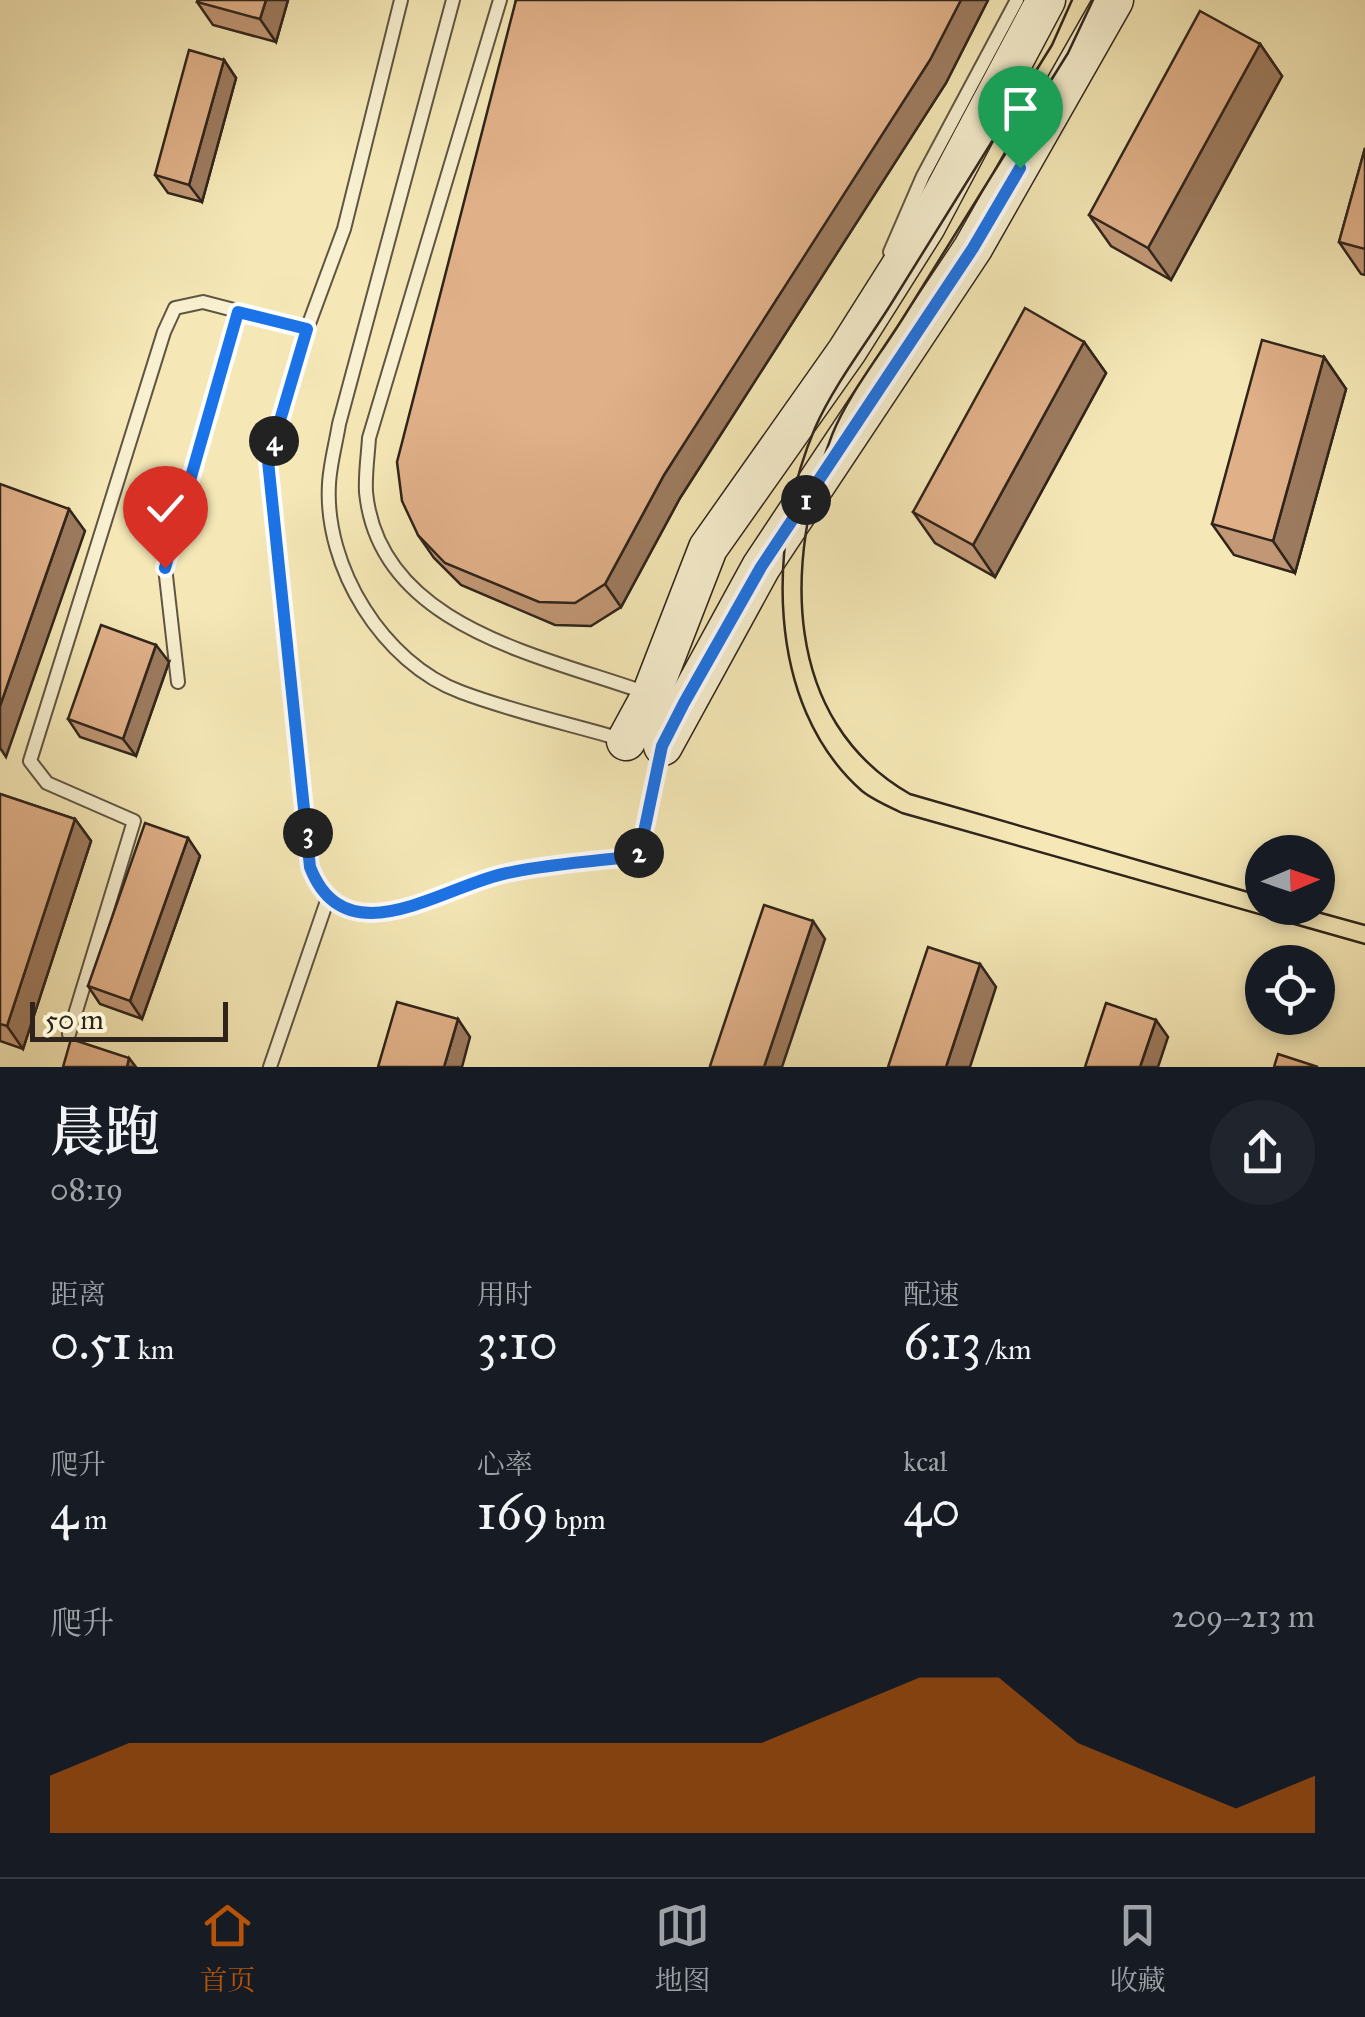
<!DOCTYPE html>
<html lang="zh">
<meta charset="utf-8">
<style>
:root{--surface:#171b24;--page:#20242c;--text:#f1f3f6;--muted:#9ea1a6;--line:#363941;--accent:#b45309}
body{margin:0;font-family:"IM FELL Great Primer","Noto Serif SC",serif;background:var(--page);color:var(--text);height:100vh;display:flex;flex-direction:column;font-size:38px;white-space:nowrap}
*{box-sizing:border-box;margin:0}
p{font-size:32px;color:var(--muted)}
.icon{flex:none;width:55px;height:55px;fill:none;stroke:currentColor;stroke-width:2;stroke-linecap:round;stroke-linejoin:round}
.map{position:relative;height:1067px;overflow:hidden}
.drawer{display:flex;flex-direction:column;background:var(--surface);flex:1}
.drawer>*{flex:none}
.needle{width:65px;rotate:88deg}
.buttons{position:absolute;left:1245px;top:835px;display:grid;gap:20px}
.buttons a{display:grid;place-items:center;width:90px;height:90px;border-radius:50%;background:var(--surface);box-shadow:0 5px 15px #0003;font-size:50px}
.scale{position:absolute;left:30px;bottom:25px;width:198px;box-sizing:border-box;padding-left:10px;border:5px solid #2f241b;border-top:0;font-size:28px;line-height:35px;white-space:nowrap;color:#2f241b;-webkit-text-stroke:8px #f8f0d0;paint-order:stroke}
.pin{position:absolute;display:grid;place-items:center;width:85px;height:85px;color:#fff;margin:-102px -42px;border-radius:50% 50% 50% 0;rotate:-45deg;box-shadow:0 0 10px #0007}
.pin .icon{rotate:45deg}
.km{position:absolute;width:50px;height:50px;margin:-25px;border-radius:50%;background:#222;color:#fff;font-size:28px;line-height:50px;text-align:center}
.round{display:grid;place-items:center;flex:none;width:105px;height:105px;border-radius:52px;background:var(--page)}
.summary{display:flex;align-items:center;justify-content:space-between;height:170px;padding:0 50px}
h1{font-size:55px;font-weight:600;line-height:75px}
.stats{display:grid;grid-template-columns:repeat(3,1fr);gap:15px;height:170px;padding:10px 50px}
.stats div{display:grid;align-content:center}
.stats b{font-size:50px;font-weight:600}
.stats small{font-size:28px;font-weight:400}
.stats p{font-size:28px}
.chart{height:280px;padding:20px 50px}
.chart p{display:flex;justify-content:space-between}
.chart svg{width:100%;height:180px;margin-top:10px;fill:var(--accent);opacity:.7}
.tabs{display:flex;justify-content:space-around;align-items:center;height:140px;border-top:2px solid var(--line);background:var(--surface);font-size:28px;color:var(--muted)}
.tabs a{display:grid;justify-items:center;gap:5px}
.tabs .current{color:var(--accent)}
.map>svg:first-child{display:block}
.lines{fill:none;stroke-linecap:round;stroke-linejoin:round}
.lane-casing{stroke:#605542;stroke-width:16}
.secondary-casing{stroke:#2f241b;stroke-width:41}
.lane{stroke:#f8f0d0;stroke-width:12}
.secondary{stroke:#f8f0d0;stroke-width:38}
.tram{stroke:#2f241b;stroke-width:2.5}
.wall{fill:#c19775;stroke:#2f241b;stroke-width:2.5}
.shaded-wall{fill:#9d7b5f;stroke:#2f241b;stroke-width:2.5}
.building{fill:#e0b088;stroke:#2f241b;stroke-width:2.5}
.route-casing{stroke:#fff;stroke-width:20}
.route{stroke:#1a73e8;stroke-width:12}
</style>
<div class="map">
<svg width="1365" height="1067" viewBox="0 0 1365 1067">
<rect width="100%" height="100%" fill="#f5e8b6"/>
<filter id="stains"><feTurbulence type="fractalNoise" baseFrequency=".002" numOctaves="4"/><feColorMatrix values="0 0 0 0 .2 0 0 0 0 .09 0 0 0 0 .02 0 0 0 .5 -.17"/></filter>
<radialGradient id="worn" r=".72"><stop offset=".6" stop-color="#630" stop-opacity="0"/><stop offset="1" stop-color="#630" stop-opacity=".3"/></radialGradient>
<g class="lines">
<!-- lane casing -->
<g class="lane-casing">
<g id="lane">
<path d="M401,0l-57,229 -37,100 -38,132 41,406c36,93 135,18 197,6 43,-9 88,-12 132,-17l23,-109"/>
<path d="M453,0l-114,424c-3,19 -9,40 -10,60 -5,83 54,179 132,208 53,20 109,32 163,48"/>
<path d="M500,0l-131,438c-1,17 -4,36 -3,54 13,136 179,164 283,202"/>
<path d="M890,252l33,-76 94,-176"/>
<path d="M178,682l-13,-115 72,-256"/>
<path d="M69,1034l65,-213 -87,-38 -17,-22 134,-429 11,-24 28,-6 104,27"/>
<path d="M270,1067l58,-169"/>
</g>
</g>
<!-- secondary casing -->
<g class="secondary-casing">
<g id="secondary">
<path d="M626,741l25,-46 57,-147 139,-197 79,-125 120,-226"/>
<path d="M663,746l98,-179 212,-319 141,-248"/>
</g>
</g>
<!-- lane -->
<use href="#lane" class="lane"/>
<!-- secondary -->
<use href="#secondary" class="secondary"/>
<!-- tram -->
<g class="tram">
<path d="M1072,0l-20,45c-54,86 -107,173 -161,259 -25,40 -57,81 -76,124 -47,110 -52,276 47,363 11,9 28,16 40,22l463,131"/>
<path d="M1093,0l-25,53c-55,89 -110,177 -165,265 -23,37 -55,77 -71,117 -48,125 -51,285 78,359l352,102"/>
<path d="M1303,908l62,17"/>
</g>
</g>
<!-- wall -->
<g class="wall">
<path d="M198,0h90l-12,42 -63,-17 -16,-23z"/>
<path d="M516,0h472l-42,83 -266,415 -59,109 -30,19 -36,-1 -94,-40 -27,-27 -16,-23z"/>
<path d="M1260,44l22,32 -111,204 -60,-34 -22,-31z"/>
<path d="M224,60l12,18 -34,124 -34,-9 -13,-18z"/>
<path d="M1365,148v127l-4,-1 -22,-32z"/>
<path d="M1084,342l22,31 -111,204 -60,-34 -22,-31z"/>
<path d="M1324,357l22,32 -51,184 -61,-18 -22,-31z"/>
<path d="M169,662l-33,94 -56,-19 -12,-18z"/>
<path d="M0,794l75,25 16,22 -68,208 -23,-8z"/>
<path d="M200,856l-58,163 -42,-15 -12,-18z"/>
</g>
<!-- shaded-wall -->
<g class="shaded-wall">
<path d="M266,0h22l-12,42 -16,-23z"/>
<path d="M961,0h27l-42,83 -266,415 -59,109 -16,-23 59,-109z"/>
<path d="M1260,44l22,32 -111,204 -23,-32z"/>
<path d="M224,60l12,18 -34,124 -13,-17z"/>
<path d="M1084,342l22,31 -111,204 -22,-32z"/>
<path d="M1324,357l22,32 -51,184 -22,-32z"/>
<path d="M69,509l16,22 -79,226 -6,-9v-42z"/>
<path d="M156,645l13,17 -33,94 -13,-17z"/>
<path d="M75,819l16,22 -68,208 -16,-23z"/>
<path d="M188,838l12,18 -58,163 -12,-18z"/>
<path d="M813,921l12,18 -43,128h-18z"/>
<path d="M980,964l16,23 -26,80h-24z"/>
<path d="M458,1019l12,18 -8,30h-18z"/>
<path d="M1156,1020l12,17 -10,30h-18z"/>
<path d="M129,1058l7,9h-9z"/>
</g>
<!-- building -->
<g class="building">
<path d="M198,0h68l-6,19 -63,-17z"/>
<path d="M516,0h445l-31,60 -266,415 -59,109 -30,19 -36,-1 -94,-39 -27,-28 -16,-34 -5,-39z"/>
<path d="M1200,11l60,33 -112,204 -59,-33z"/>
<path d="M189,50l35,10 -35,125 -34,-10z"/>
<path d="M1365,148v101l-26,-7z"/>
<path d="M1025,308l59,34 -111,203 -60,-33z"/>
<path d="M1262,340l62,17 -51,184 -61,-17z"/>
<path d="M0,484l69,25 -69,197z"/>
<path d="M101,625l55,20 -33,94 -55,-20z"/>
<path d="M0,794l75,25 -68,207 -7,-2z"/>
<path d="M145,823l43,15 -58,163 -42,-15z"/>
<path d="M764,905l49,16 -49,146h-52l-2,-1z"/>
<path d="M928,947l52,17 -34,103h-58z"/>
<path d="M397,1002l61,17 -14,48h-66z"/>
<path d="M1106,1003l50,17 -16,47h-55z"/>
<path d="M71,1039l58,19 -2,9h-64z"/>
<path d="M1278,1054l40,13h-44z"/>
</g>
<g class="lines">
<!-- route casing -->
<g class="route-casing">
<path id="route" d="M165,568l73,-256 69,17 -39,132 42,406c36,93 135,18 197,6 43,-9 88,-12 132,-17l23,-110 22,-43 77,-136 212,-319 47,-80"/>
</g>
<!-- route -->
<use href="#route" class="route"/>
</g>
<rect width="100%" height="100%" filter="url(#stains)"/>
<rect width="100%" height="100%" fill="url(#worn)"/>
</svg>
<div class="buttons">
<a><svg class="needle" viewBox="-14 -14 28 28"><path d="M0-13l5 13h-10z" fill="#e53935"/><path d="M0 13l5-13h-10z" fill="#9ea1a6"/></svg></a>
<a><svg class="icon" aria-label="locate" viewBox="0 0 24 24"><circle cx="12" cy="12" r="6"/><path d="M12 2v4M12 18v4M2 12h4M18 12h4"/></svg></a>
</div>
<div class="scale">50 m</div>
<div class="pin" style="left:1020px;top:168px;background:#1e9e55"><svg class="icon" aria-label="arrive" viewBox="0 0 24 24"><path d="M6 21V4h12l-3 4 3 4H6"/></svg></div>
<div class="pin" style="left:165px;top:568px;background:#d93025"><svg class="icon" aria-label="check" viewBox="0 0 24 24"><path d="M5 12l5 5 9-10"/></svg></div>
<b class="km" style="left:806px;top:500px">1</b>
<b class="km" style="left:639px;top:853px">2</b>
<b class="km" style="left:308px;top:833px">3</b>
<b class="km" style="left:274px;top:441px">4</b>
</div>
<section class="drawer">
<div class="summary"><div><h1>晨跑</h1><p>08:19</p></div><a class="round"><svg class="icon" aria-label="share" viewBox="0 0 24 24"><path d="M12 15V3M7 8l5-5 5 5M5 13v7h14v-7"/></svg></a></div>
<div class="stats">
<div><p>距离</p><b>0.51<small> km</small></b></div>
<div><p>用时</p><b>3:10</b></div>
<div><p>配速</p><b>6:13<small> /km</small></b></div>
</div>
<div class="stats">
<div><p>爬升</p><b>4<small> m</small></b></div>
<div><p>心率</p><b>169<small> bpm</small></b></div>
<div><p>kcal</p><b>40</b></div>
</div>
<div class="chart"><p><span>爬升</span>209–213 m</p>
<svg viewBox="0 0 160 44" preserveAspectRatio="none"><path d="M0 44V30L10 22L20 22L30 22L40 22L50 22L60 22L70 22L80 22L90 22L100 14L110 6L120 6L130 22L140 30L150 38L160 30V44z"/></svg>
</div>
</section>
<nav class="tabs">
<a class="current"><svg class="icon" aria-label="home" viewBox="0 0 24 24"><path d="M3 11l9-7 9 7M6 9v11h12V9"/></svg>首页</a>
<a><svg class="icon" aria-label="map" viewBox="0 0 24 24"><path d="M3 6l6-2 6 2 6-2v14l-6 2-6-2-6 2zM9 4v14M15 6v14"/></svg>地图</a>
<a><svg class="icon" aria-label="saved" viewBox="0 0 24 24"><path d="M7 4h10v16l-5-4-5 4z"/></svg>收藏</a>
</nav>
